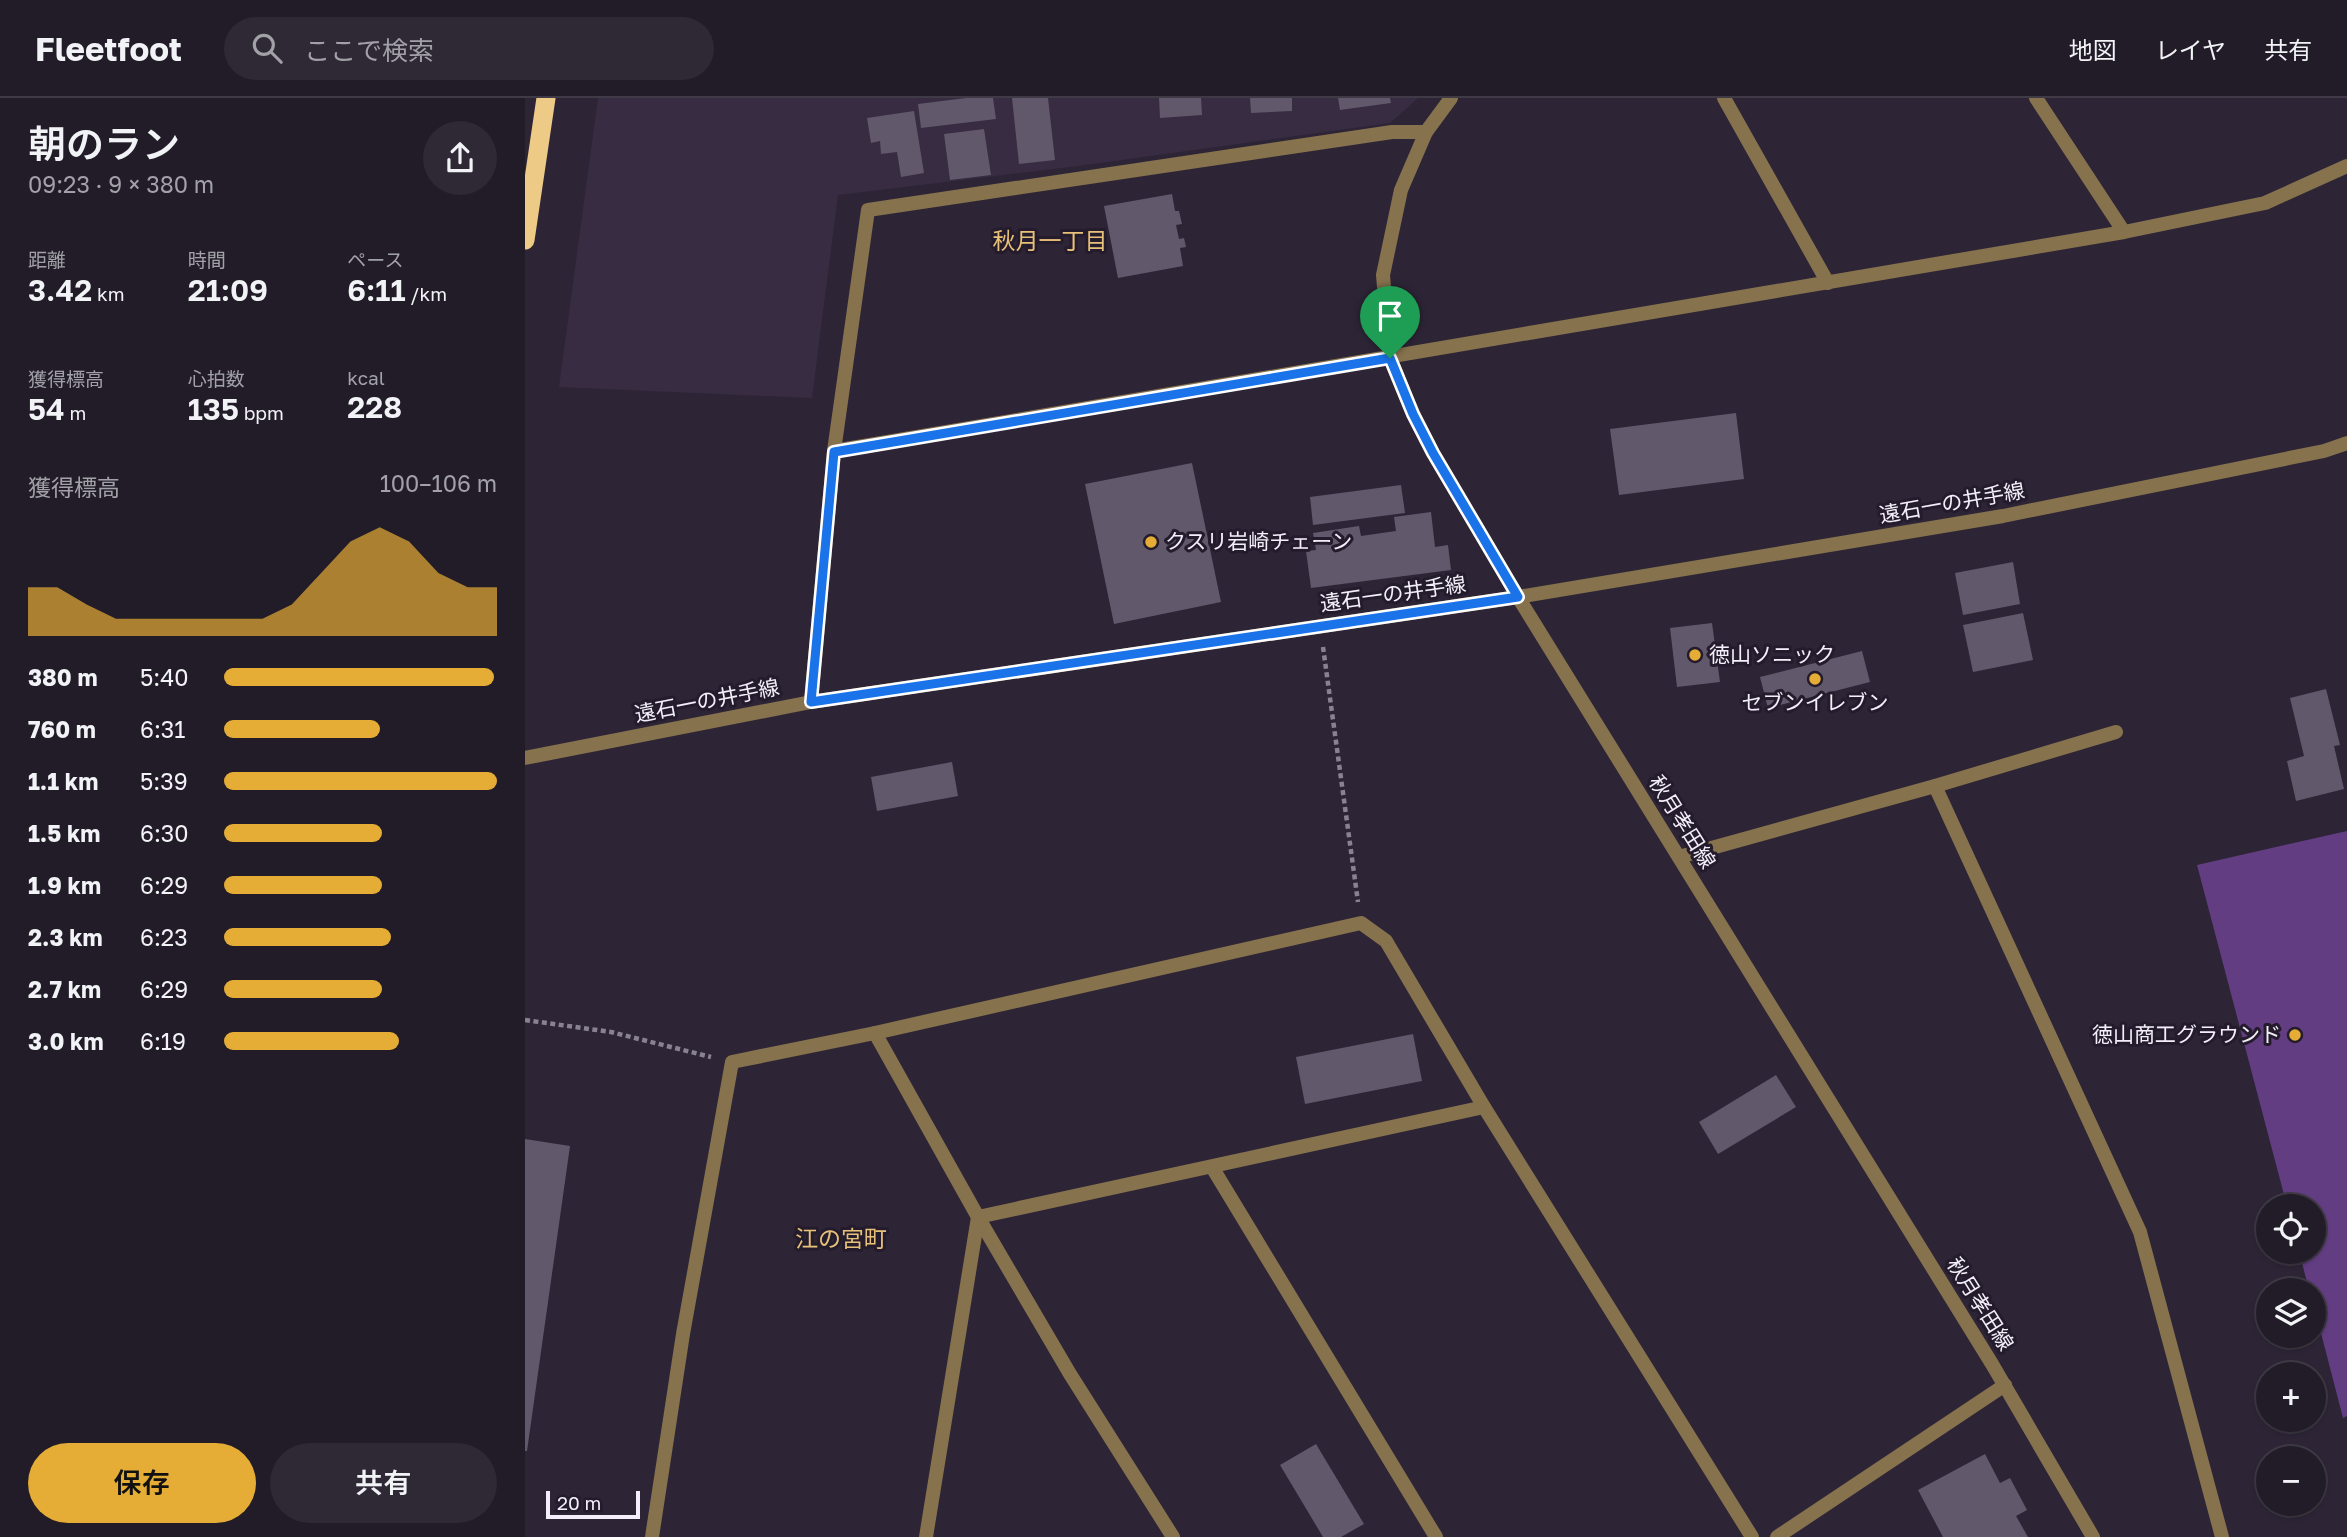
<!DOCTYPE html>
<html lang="ja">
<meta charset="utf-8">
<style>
:root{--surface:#221c28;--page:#2e2934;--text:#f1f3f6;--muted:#a2a1a8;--line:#3f3a45;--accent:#e5ad36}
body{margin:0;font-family:"Golos Text","Noto Sans JP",sans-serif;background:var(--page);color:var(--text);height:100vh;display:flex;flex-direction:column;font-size:26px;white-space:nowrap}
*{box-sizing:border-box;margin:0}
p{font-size:23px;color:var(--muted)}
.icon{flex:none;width:38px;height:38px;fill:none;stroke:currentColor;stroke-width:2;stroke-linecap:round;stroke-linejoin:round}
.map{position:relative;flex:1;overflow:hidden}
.side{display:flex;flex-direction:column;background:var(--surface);width:525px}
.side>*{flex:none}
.controls{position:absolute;left:1731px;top:1096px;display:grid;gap:14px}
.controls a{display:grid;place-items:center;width:70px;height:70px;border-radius:50%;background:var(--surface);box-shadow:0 2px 5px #0004,0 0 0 2px var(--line);font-size:35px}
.scale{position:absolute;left:21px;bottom:18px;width:94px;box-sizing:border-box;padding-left:7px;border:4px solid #f3eef9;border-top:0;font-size:19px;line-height:24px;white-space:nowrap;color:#f3eef9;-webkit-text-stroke:5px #241c2c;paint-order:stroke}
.pin{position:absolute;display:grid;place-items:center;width:60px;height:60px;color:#fff;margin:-72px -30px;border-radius:50% 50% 50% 0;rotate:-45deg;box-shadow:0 0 7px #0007}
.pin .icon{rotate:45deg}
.round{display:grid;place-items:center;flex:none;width:74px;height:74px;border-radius:37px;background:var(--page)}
.summary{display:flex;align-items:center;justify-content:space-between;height:119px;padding:0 28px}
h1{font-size:38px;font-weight:600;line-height:52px}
.metrics{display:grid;grid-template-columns:repeat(3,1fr);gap:10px;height:119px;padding:7px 28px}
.metrics div{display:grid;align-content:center}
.metrics b{font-size:30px;font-weight:600}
.metrics small{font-size:19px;font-weight:400}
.metrics p{font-size:19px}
.chart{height:196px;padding:14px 28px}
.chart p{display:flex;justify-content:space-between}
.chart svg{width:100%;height:126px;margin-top:7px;fill:var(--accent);opacity:.7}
.cta{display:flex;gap:14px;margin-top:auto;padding:14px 28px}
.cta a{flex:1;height:80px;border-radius:42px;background:var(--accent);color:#111;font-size:28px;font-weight:600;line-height:80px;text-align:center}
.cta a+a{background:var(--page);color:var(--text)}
ul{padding:0 28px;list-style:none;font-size:23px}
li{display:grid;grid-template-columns:112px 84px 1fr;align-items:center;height:52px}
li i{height:18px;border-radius:9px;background:var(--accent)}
header{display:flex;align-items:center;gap:42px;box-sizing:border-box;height:98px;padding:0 35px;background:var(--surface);border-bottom:2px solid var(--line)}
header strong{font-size:33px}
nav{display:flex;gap:38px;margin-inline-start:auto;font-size:24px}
.search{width:490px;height:63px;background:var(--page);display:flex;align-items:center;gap:18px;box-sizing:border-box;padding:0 24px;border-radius:38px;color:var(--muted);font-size:26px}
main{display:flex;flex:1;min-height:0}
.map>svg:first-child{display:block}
.built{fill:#372c42}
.green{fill:#623d82}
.building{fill:#61586b}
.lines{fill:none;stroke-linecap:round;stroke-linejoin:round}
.path{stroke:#898391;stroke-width:4.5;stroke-dasharray:5 3.5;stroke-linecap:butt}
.minor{stroke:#86724d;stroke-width:14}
.tertiary{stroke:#86724d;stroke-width:14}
.trunk{stroke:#eeca87;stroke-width:19}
.route-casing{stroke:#fff;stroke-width:14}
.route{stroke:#1a73e8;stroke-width:9}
.poi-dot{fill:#e5ad36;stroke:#241c2c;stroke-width:2.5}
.labels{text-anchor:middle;stroke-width:6;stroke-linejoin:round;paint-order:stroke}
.street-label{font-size:21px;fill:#f3eef9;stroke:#241c2c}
.poi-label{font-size:21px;fill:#f3eef9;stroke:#241c2c;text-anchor:start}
.neighbourhood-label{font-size:23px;fill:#e7c079;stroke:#241c2c}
</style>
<header>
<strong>Fleetfoot</strong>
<div class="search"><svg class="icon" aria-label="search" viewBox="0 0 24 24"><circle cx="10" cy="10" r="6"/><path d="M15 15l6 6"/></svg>ここで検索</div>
<nav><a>地図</a><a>レイヤ</a><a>共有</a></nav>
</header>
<main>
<section class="side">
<div class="summary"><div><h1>朝のラン</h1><p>09:23 · 9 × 380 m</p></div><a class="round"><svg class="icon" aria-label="share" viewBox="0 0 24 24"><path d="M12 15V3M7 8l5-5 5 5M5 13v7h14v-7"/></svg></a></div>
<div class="metrics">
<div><p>距離</p><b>3.42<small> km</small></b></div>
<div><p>時間</p><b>21:09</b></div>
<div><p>ペース</p><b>6:11<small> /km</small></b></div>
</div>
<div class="metrics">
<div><p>獲得標高</p><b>54<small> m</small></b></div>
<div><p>心拍数</p><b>135<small> bpm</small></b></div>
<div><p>kcal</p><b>228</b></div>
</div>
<div class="chart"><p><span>獲得標高</span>100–106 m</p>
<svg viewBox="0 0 160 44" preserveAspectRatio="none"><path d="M0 44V27L10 27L20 33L30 38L40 38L50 38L60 38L70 38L80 38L90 33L100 22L110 11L120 6L130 11L140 22L150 27L160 27V44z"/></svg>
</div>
<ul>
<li><b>380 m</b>5:40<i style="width:99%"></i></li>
<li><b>760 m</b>6:31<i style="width:57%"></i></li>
<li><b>1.1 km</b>5:39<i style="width:100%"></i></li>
<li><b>1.5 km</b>6:30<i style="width:58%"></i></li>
<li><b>1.9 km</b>6:29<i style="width:58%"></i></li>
<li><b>2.3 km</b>6:23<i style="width:61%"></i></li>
<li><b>2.7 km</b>6:29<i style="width:58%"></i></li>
<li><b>3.0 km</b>6:19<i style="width:64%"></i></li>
</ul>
<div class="cta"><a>保存</a><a>共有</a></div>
</section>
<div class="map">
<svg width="1822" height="1439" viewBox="0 0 1822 1439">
<rect width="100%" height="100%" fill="#2d2536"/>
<!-- built -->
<path class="built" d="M73,0h820l-28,25 -312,43 -240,29 -26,203 -253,-11z"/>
<!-- green -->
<path class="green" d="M1822,733v585l-4,2 -29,-112 -1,-16h-4l-10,-39h14v-45h-26l-90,-341z"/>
<!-- building -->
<g class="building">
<path d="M441,0h27l3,21 -75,9 -3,-24z"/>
<path d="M487,0h36l7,62 -36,4z"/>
<path d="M634,0h42l1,17 -42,3z"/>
<path d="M725,0h42v13l-41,2z"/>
<path d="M813,0h52l1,5 -51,7z"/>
<path d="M389,13l10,62 -23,4 -4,-25 -16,2 -1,-13 -9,2 -4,-25z"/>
<path d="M459,31l7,46 -41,5 -6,-46z"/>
<path d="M647,96l3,17h4l3,13 -6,1 3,14 5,-1 2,9 -6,1 3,18 -65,12 -14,-72z"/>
<path d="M1211,315l8,66 -125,16 -9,-66z"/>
<path d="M667,365l29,139 -107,22 -29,-140z"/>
<path d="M876,387l4,28 -92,12 -3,-28z"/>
<path d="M906,414l4,35 13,-2 3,25 -140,18 -5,-37 10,-1 -3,-17 46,-7 2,10 35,-5 -2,-14z"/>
<path d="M1488,464l7,42 -57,11 -8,-42z"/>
<path d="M1498,515l10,47 -60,12 -10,-47z"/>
<path d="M1187,525l8,59 -43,5 -7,-59z"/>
<path d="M1337,553l8,31 -102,26 -8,-31z"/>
<path d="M1801,591l14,56 -6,1 10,43 -48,12 -9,-40 17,-5 -14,-58z"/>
<path d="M427,664l6,34 -81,15 -6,-34z"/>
<path d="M888,936l9,47 -117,23 -9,-47z"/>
<path d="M1251,977l20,32 -78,47 -19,-32z"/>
<path d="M0,1041l45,7 -43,305h-2z"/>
<path d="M791,1346l48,80 -23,13h-18l-43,-72z"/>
<path d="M1460,1356l15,29 10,-5 17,32 -11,6 12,21h-85l-25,-47z"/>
</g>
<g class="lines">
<!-- path -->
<g class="path">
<path d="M798,549l35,255"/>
<path d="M0,922l86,12 100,25"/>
</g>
<!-- minor -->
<g class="minor">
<path d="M1199,0l104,185"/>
<path d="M1511,0l88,134"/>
<path d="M309,353l1290,-219 141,-29 82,-37"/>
<path d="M286,604l23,-251 34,-241 524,-78h34"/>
<path d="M1410,688l205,446 82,305"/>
<path d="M1154,759l256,-71 181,-54"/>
<path d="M350,935l103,184 92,157 103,163"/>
<path d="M687,1069l224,370"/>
<path d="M453,1119l506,-110"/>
<path d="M127,1439l31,-203 49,-272 143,-29 486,-110 25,18 98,166 268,430"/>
<path d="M401,1439l52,-320"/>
<path d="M1252,1439l228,-152"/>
</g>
<!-- tertiary -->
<g class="tertiary">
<path d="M926,0l-25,34 -25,58 -18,85 7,83 23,56 20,39 85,144 474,767 101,173"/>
<path d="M0,660l286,-56 707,-105 485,-81 321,-65 23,-8"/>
</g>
<!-- trunk -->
<path class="trunk" d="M0,142l21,-142"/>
</g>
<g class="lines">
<!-- route casing -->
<g class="route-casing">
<path id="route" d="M865,260l23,56 20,39 85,144 -707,105 23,-250z"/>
</g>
<!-- route -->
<use href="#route" class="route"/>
</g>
<!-- markers -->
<g class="poi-dot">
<circle cx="626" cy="444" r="7"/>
<circle cx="1170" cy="557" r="7"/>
<circle cx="1290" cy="581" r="7"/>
<circle cx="1770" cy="937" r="7"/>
</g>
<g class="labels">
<!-- street labels -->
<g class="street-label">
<text transform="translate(1427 405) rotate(-10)" y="7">遠石一の井手線</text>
<text transform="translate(868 496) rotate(-8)" y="7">遠石一の井手線</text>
<text transform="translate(182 603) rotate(-11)" y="7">遠石一の井手線</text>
<text transform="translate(1157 724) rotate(58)" y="7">秋月孝田線</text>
<text transform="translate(1455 1206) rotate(58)" y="7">秋月孝田線</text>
</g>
<!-- poi labels -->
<g class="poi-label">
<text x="640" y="451">クスリ岩崎チェーン</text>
<text x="1184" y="564">徳山ソニック</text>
<text x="1290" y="612" text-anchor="middle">セブンイレブン</text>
<text x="1756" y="944" text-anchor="end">徳山商工グラウンド</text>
</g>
<!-- neighbourhood labels -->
<g class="neighbourhood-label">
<text x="525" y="151">秋月一丁目</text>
<text x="316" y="1149">江の宮町</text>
</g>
</g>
</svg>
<div class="controls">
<a><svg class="icon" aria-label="locate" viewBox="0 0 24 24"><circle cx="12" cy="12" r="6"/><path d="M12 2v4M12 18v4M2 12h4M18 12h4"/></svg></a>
<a><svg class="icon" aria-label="layers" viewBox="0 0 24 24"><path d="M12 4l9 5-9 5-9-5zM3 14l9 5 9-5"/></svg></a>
<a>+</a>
<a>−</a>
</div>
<div class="scale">20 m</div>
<div class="pin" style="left:865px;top:260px;background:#1e9e55"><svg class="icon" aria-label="arrive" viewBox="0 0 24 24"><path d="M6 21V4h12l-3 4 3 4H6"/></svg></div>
</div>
</main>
